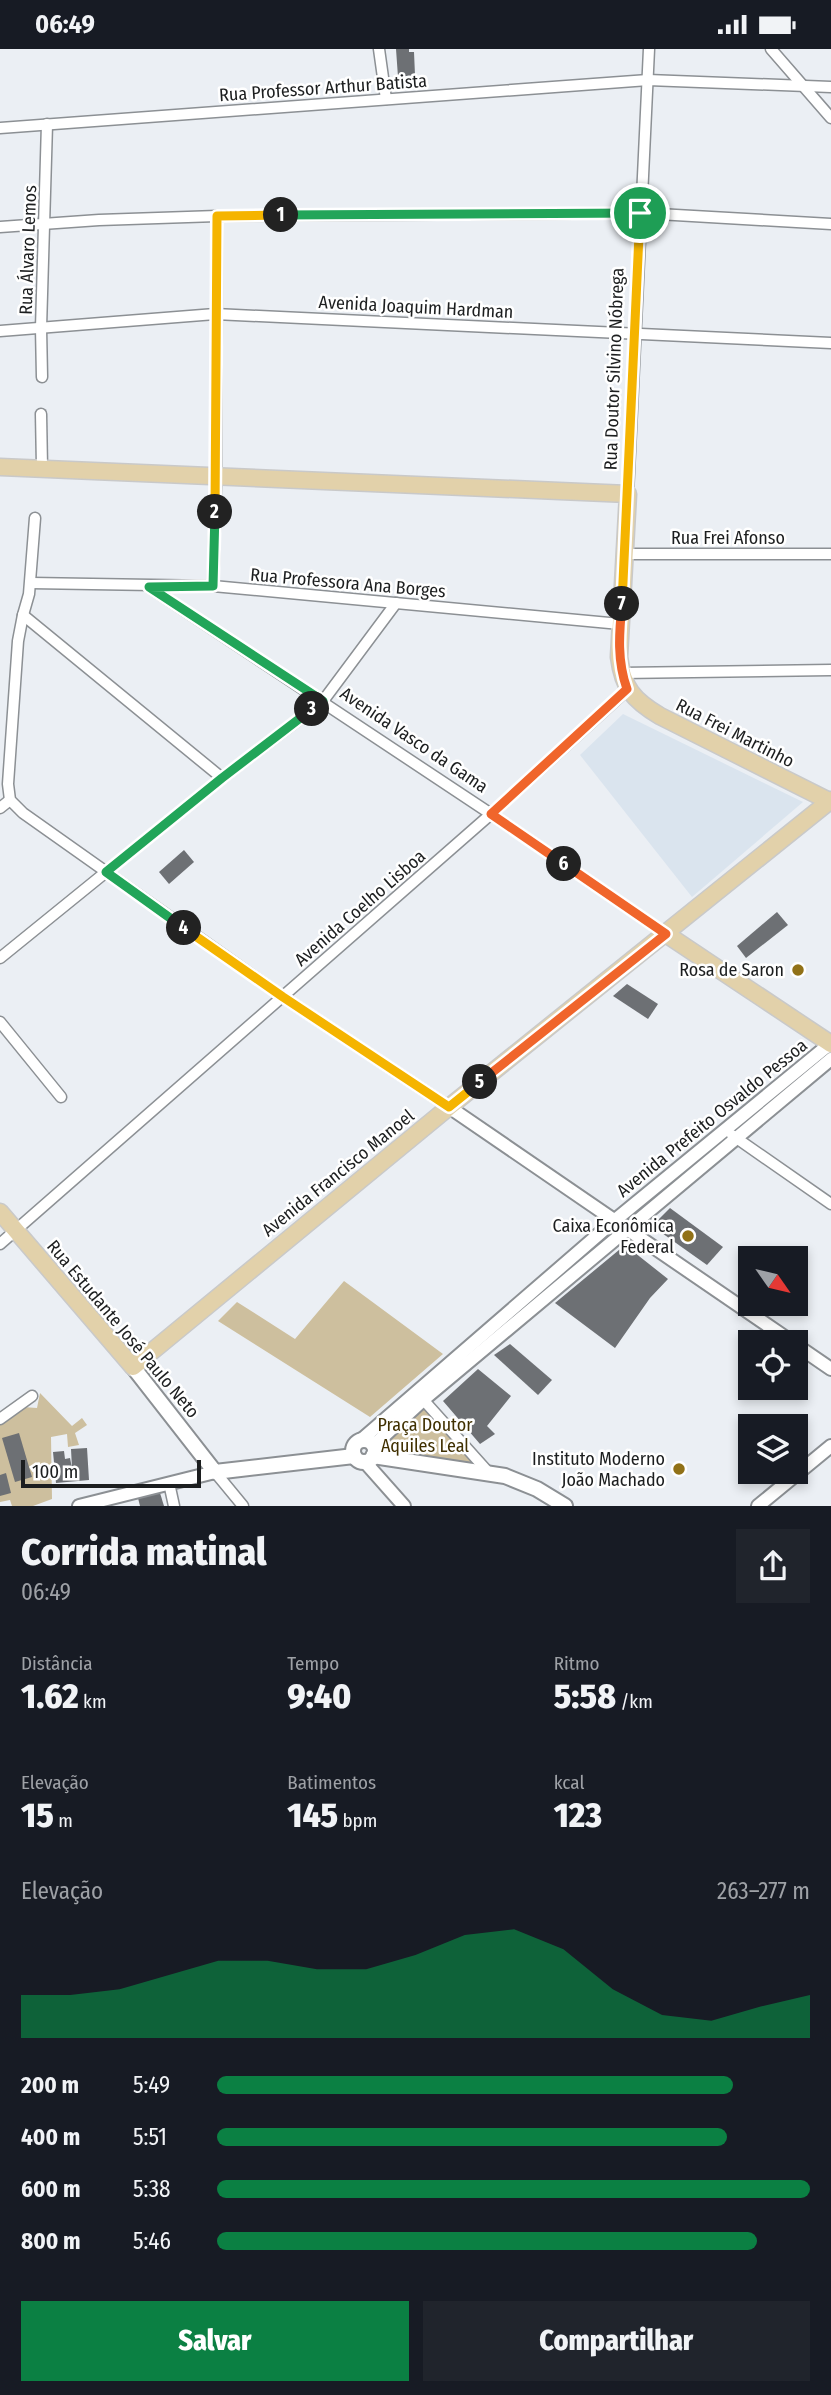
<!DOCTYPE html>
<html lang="pt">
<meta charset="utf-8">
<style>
:root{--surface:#171b24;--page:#20242c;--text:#f1f3f6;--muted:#9ea1a6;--accent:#0b8043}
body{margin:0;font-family:"Fira Sans Condensed",sans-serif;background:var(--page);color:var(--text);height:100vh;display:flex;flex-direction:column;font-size:26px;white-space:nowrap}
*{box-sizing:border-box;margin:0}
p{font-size:23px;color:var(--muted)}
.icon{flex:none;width:38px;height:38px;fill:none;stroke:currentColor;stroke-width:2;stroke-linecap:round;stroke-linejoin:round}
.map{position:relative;height:1457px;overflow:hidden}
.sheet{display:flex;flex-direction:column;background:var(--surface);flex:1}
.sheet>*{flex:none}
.needle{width:46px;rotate:124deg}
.fabs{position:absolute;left:738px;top:1197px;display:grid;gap:14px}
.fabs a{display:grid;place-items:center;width:70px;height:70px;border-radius:0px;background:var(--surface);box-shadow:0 4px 10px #0003;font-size:35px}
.scale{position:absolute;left:21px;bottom:18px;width:180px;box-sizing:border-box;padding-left:7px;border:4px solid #1c1e1f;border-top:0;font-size:19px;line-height:24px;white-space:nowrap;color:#1c1e1f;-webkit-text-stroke:5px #fff;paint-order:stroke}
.pin{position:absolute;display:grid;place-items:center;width:60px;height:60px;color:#fff;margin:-30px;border:4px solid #fff;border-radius:50%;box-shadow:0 2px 7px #0007}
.km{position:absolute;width:35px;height:35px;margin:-18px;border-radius:50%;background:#222;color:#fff;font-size:19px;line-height:35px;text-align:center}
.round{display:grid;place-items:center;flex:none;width:74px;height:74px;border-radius:0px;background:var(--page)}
.head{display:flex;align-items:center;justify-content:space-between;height:119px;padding:0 21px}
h1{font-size:38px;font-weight:800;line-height:52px}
.metrics{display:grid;grid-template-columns:repeat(3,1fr);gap:10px;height:119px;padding:7px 21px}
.metrics div{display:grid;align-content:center}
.metrics b{font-size:35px;font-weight:800}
.metrics small{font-size:19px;font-weight:400}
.metrics p{font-size:19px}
.chart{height:196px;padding:14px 21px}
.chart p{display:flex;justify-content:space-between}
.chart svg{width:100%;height:126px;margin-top:7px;fill:var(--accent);opacity:.7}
.action{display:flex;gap:14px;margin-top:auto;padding:14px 21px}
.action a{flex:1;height:80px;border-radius:0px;background:var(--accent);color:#fff;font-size:28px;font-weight:800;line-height:80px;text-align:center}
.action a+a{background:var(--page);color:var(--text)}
ul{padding:0 21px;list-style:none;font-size:23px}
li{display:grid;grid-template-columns:112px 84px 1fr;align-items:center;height:52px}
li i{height:18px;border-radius:9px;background:var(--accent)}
.status{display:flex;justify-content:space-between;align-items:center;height:49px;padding:0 35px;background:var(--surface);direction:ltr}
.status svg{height:19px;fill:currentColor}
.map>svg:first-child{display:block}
.built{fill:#dae4ee}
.green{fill:#cdbf9e}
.building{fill:#6d7074}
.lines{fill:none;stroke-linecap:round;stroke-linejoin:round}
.minor-casing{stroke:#8c9094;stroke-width:13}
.tertiary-casing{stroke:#8c9094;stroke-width:16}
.secondary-casing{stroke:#8c9094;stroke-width:18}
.primary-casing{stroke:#c9c9c9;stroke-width:19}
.minor{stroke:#fff;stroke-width:10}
.tertiary{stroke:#fff;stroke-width:12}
.secondary{stroke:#fff;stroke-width:14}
.primary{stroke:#e2d1aa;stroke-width:16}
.split-1-casing{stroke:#fff;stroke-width:14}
.split-2-casing{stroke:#fff;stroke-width:14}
.split-3-casing{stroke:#fff;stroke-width:14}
.split-4-casing{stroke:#fff;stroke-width:14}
.split-5-casing{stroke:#fff;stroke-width:14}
.split-6-casing{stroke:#fff;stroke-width:14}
.split-7-casing{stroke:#fff;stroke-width:14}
.split-8-casing{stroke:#fff;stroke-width:14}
.split-1{stroke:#22a559;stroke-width:9}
.split-2{stroke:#f5b400;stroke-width:9}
.split-3{stroke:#22a559;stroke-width:9}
.split-4{stroke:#22a559;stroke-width:9}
.split-5{stroke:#f5b400;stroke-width:9}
.split-6{stroke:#f0652b;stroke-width:9}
.split-7{stroke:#f0652b;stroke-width:9}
.split-8{stroke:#f5b400;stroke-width:9}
.poi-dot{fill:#917117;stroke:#fff;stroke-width:2.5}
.labels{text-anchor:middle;stroke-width:5;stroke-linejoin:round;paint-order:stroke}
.street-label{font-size:18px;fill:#1c1e1f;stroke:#fff}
.poi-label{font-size:18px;fill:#1c1e1f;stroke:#fff;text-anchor:end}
.park-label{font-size:18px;fill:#403001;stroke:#fff}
</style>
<div class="status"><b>06:49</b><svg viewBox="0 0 49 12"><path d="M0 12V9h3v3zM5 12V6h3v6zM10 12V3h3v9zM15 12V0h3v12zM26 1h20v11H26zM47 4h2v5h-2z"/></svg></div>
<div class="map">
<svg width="831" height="1457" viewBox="0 0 831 1457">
<rect width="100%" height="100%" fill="#ebeff4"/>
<!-- built -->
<path class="built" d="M623,665l180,88 -111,95 -112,-142z"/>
<!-- green -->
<g class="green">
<path d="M344,1232l99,73 -73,63 -152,-96 19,-19 58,37z"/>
<path d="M40,1344l32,33 10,-8 5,7 -12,8 4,12 -11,2 -1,-13 -16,3 1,62 -19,7h-21l-2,-6 -10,2v-79l23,-16 14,1z"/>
<path d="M423,1358l7,2 43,52 -4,3 -81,-11 -4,-4 1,-9z"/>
</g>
<!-- building -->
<g class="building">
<path d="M396,0h13v3h5l1,23 -17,2z"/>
<path d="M184,801l10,12 -25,22 -10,-12z"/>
<path d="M777,863l11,13 -42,33 -9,-12z"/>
<path d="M627,935l31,20 -10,15 -35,-23z"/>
<path d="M670,1159l53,39 -16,18 -55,-39z"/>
<path d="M625,1196l43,34 -18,19 -35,50 -60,-45z"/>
<path d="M510,1295l42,36 -14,15 -44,-40z"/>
<path d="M478,1320l33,27 -24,30 8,8 -15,10 -37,-43z"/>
<path d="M19,1384l13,44 -17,5 -13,-44z"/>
<path d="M87,1399l2,32 -33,3 -3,-31 11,-1 1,8 5,-1 2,10 -1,-19z"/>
<path d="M6,1424l5,20 -11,3v-21z"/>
<path d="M160,1444l4,13h-24l-2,-8z"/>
</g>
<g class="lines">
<!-- minor casing -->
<g class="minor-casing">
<g id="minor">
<path d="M379,0l7,50"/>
<path d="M771,0l60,69"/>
<path d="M0,79l648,-48 183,7"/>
<path d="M0,178l99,-7 118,-4 424,-3 190,11"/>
<path d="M0,282l215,-17 616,29"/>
<path d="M42,328l-1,-49 6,-204"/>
<path d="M41,365l1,53"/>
<path d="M628,445l21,-445"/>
<path d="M35,469l-6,76 -6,21 -5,26 -10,143 2,16 13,13 260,184 166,110"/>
<path d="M626,505h205"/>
<path d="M31,534l182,3 407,38"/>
<path d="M213,537l3,-104 1,-266"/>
<path d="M149,538l342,227 175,120"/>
<path d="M23,566l199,163"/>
<path d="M621,624l210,-3"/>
<path d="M0,759l10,-8"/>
<path d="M0,909l222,-180 101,-77 73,-98"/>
<path d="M0,973l61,75"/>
<path d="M732,1086l99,69"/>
<path d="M0,1195l491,-430 136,-124"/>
<path d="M419,1346l70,78"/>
<path d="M0,1370l32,-23"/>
<path d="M215,1423l28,34"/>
<path d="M169,1434l5,23"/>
</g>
</g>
<!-- tertiary casing -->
<g class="tertiary-casing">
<g id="tertiary">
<path d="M449,1058l343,235"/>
<path d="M796,1296l35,24"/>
<path d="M360,1392l254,-220 217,-178"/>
<path d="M373,1397l50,-46 408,-341"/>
<path d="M365,1413l39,44"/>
<path d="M79,1457l136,-34"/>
<path d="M758,1457l73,-60"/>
</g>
</g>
<!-- secondary casing -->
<g class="secondary-casing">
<g id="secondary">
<path d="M133,1318l82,105 139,-16"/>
<circle cx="364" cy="1402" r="11"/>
<path d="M373,1407l132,20 32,13 28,17"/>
</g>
</g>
<!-- primary casing -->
<g class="primary-casing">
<g id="primary">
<path d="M0,418l628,27 -9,163c4,31 14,43 41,59l171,86"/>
<path d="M666,885l165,110"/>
<path d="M0,1163l133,155 316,-260 382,-307"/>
</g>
</g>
<!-- minor -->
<use href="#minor" class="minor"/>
<!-- tertiary -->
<use href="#tertiary" class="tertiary"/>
<!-- secondary -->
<use href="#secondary" class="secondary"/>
<!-- primary -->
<use href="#primary" class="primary"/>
</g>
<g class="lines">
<!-- split-1 casing -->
<g class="split-1-casing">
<path id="split-1" d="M281,166l359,-2"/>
</g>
<!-- split-2 casing -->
<g class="split-2-casing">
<path id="split-2" d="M215,463l2,-296 64,-1"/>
</g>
<!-- split-3 casing -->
<g class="split-3-casing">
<path id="split-3" d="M215,463l-2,74 -64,1 174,114 -11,8"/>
</g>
<!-- split-4 casing -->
<g class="split-4-casing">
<path id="split-4" d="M184,879l-78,-56 116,-94 90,-69"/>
</g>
<!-- split-5 casing -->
<g class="split-5-casing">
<path id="split-5" d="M184,879l99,69 166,110 31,-25"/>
</g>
<!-- split-6 casing -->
<g class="split-6-casing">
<path id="split-6" d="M480,1033l186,-148 -102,-70"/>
</g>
<!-- split-7 casing -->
<g class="split-7-casing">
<path id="split-7" d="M564,815l-73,-50 136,-125c-10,-28 -8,-55 -5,-85"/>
</g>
<!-- split-8 casing -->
<g class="split-8-casing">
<path id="split-8" d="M622,555l18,-391"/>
</g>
<!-- split-1 -->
<use href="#split-1" class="split-1"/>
<!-- split-2 -->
<use href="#split-2" class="split-2"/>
<!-- split-3 -->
<use href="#split-3" class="split-3"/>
<!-- split-4 -->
<use href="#split-4" class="split-4"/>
<!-- split-5 -->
<use href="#split-5" class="split-5"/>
<!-- split-6 -->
<use href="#split-6" class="split-6"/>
<!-- split-7 -->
<use href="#split-7" class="split-7"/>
<!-- split-8 -->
<use href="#split-8" class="split-8"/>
</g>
<!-- markers -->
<g class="poi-dot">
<circle cx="798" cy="921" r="7"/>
<circle cx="688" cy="1187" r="7"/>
<circle cx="679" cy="1420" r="7"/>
</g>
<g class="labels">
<!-- street labels -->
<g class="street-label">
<text transform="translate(323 39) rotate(-4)" y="6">Rua Professor Arthur Batista</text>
<text transform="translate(28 201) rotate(-88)" y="6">Rua Álvaro Lemos</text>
<text transform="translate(416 258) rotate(3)" y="6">Avenida Joaquim Hardman</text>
<text transform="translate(614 320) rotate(-88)" y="6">Rua Doutor Silvino Nóbrega</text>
<text x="728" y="495">Rua Frei Afonso</text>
<text transform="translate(348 534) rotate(5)" y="6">Rua Professora Ana Borges</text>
<text transform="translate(735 684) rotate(27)" y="6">Rua Frei Martinho</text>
<text transform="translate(414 691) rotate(34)" y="6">Avenida Vasco da Gama</text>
<text transform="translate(360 859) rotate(-41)" y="6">Avenida Coelho Lisboa</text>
<text transform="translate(712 1069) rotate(-39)" y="6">Avenida Prefeito Osvaldo Pessoa</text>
<text transform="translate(338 1124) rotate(-39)" y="6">Avenida Francisco Manoel</text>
<text transform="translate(123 1280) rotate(50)" y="6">Rua Estudante José Paulo Neto</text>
</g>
<!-- poi labels -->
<g class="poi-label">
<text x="784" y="927">Rosa de Saron</text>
<text x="674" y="1183">Caixa Econômica<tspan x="674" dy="21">Federal</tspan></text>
<text x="665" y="1416">Instituto Moderno<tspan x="665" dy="21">João Machado</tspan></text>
</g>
<!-- park labels -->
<g class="park-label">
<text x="425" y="1382">Praça Doutor<tspan x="425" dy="21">Aquiles Leal</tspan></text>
</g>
</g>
</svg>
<div class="fabs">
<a><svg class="needle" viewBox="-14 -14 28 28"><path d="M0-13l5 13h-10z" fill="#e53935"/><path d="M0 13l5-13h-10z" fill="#9ea1a6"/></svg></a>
<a><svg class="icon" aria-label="locate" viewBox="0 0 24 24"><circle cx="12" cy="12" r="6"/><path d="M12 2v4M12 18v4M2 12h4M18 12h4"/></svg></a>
<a><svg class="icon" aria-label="layers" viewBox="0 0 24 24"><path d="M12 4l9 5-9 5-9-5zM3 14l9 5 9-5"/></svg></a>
</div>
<div class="scale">100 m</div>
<div class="pin" style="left:640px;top:164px;background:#1e9e55"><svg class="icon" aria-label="arrive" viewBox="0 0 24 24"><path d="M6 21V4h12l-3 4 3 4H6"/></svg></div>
<b class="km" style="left:281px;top:166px">1</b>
<b class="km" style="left:215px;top:463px">2</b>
<b class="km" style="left:312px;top:660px">3</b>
<b class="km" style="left:184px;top:879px">4</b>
<b class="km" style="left:480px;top:1033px">5</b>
<b class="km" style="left:564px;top:815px">6</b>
<b class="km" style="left:622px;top:555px">7</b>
</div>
<section class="sheet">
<div class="head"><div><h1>Corrida matinal</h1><p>06:49</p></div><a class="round"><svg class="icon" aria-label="share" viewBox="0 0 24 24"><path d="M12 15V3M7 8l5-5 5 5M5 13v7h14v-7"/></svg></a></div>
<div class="metrics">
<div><p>Distância</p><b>1.62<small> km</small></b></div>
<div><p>Tempo</p><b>9:40</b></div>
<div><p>Ritmo</p><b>5:58<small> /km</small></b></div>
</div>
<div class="metrics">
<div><p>Elevação</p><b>15<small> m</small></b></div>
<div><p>Batimentos</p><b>145<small> bpm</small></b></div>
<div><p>kcal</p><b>123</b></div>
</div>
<div class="chart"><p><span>Elevação</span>263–277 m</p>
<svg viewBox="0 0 160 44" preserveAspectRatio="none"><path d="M0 44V29L10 29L20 27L30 22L40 17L50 17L60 20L70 20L80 15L90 8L100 6L110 13L120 27L130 36L140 38L150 33L160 29V44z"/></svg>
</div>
<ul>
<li><b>200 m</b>5:49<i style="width:87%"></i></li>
<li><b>400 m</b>5:51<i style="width:86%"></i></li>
<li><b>600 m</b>5:38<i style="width:100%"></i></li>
<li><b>800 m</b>5:46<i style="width:91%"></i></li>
</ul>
<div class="action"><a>Salvar</a><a>Compartilhar</a></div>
</section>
